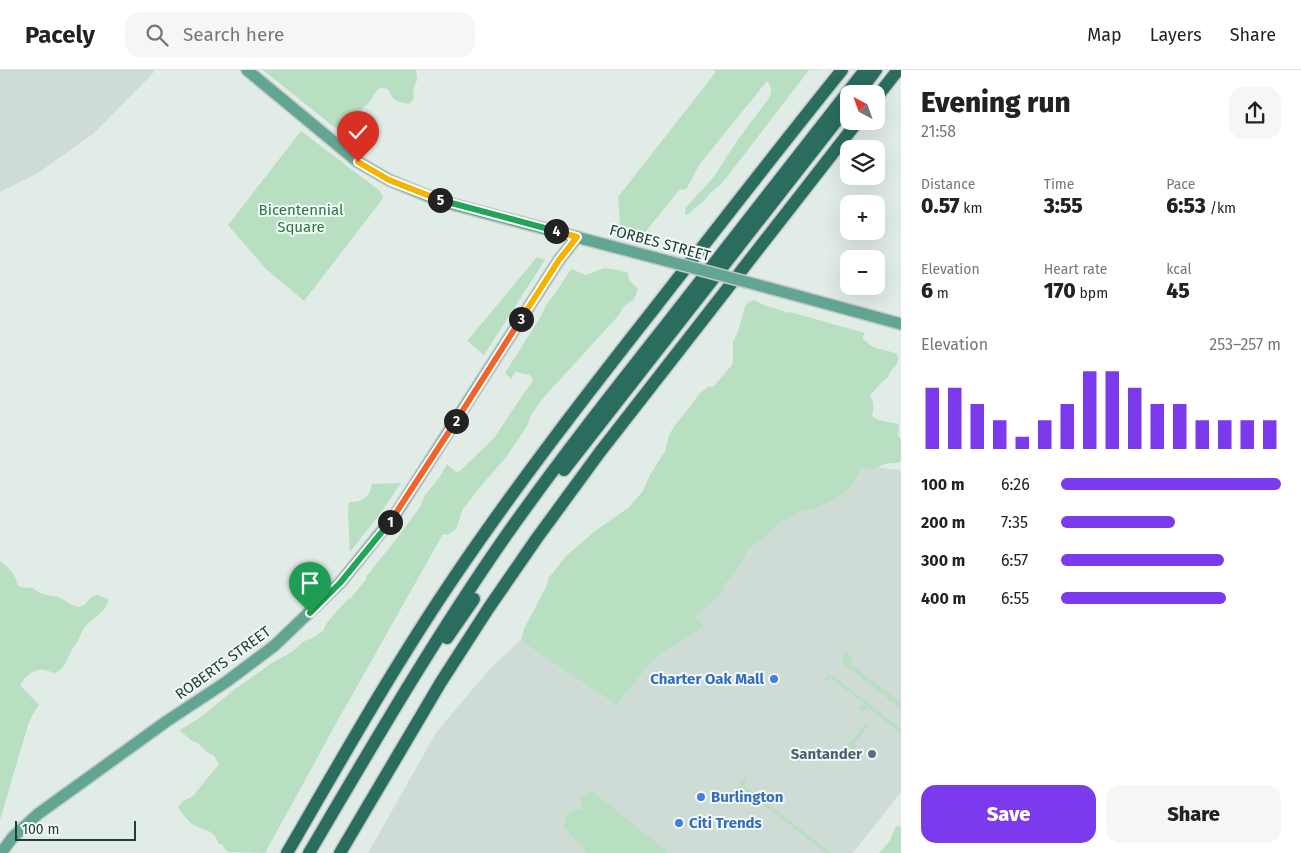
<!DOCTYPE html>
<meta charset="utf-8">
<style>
:root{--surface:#fff;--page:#f6f6f6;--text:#222;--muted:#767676;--line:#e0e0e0;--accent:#7c3aed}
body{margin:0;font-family:"Fira Sans",sans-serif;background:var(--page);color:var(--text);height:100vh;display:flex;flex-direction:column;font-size:19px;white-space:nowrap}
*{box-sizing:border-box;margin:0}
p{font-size:16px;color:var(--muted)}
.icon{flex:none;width:28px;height:28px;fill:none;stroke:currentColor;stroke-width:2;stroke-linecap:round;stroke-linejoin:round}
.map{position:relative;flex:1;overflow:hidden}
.sheet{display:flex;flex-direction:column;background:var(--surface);width:400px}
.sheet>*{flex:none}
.needle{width:32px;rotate:319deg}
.buttons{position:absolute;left:840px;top:15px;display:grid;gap:10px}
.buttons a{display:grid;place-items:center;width:45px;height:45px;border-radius:10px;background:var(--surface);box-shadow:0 5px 20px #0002;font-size:25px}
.scale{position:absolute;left:15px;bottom:12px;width:121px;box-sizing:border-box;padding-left:5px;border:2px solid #203e36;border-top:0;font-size:14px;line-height:18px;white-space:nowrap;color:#203e36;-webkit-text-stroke:4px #f2f9f5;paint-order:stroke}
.pin{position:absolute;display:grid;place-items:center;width:42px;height:42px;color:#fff;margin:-51px -21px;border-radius:50% 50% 50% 0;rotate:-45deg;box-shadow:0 0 5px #0007}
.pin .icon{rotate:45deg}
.km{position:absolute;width:25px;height:25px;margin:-12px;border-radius:50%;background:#222;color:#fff;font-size:14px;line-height:25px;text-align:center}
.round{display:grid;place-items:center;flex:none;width:52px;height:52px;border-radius:15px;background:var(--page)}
.summary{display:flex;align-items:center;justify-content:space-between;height:85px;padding:0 20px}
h1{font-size:28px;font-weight:800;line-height:38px}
.figures{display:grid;grid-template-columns:repeat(3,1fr);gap:8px;height:85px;padding:5px 20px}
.figures div{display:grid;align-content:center}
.figures b{font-size:21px;font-weight:800}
.figures small{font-size:14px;font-weight:400}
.figures p{font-size:14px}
.chart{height:140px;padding:10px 20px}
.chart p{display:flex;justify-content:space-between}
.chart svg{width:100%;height:90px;margin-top:5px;stroke:var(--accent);stroke-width:6}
.primary-button{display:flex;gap:10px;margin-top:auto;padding:10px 20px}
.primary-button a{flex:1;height:58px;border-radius:15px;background:var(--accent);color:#fff;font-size:20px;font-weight:800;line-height:58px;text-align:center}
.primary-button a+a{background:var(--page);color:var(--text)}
ul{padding:0 20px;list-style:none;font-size:16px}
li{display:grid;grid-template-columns:80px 60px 1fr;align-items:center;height:38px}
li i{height:12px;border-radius:6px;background:var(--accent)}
header{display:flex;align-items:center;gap:30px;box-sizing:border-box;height:70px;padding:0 25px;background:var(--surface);border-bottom:1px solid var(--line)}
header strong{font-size:24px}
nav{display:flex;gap:28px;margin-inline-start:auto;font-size:18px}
.search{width:350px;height:45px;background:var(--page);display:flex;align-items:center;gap:12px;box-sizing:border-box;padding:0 18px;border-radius:15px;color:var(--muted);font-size:19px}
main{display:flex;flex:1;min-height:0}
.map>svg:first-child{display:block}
.built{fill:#cfdcd6}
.green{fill:#b8dfc2}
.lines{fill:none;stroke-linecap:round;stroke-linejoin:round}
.major-casing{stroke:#c1c9c7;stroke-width:14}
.highway-casing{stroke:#c1c9c7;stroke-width:15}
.major{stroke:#63a593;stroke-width:11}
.highway{stroke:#2a6c5e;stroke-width:12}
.major-bridge-casing{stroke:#c1c9c7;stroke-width:14;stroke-linecap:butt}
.major-bridge{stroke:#63a593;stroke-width:11}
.split-1-casing{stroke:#fff;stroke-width:10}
.split-2-casing{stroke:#fff;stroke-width:10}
.split-3-casing{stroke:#fff;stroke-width:10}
.split-4-casing{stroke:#fff;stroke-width:10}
.split-5-casing{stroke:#fff;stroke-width:10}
.split-6-casing{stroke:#fff;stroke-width:10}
.split-1{stroke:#22a559;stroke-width:6}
.split-2{stroke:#f0652b;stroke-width:6}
.split-3{stroke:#f0652b;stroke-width:6}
.split-4{stroke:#f5b400;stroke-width:6}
.split-5{stroke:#22a559;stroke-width:6}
.split-6{stroke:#f5b400;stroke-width:6}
.shop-dot{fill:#3f7fe0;stroke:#f2f9f5;stroke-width:2}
.service-dot{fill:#5c6f8a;stroke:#f2f9f5;stroke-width:2}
.labels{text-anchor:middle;stroke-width:4;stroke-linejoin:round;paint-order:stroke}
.park-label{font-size:15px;fill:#287746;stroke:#f2f9f5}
.street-label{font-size:15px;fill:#203e36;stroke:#f2f9f5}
.shop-label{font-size:15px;font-weight:bold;fill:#366cbe;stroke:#f2f9f5;text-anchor:start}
.service-label{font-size:15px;font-weight:bold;fill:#4e5e75;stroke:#f2f9f5;text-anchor:end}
</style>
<header>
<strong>Pacely</strong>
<div class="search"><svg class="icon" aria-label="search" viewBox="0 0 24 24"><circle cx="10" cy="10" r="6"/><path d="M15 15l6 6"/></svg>Search here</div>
<nav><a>Map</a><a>Layers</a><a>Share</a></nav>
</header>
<main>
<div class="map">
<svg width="901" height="783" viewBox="0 0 901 783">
<rect width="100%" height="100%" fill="#e1ece7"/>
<!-- built -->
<g class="built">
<path d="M0,0h154l1,1 -62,63 -55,39 -38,19z"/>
<path d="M833,373l48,25 20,2v322l-48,61h-485l68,-120 51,-61 34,-33 96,66 31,-39 11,-11 45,-29 -38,-31z"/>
</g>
<!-- green -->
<g class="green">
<path d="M263,0h153l1,10 -4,10 1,5 -1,5 -4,4c-4,-1 -11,-2 -15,-5 -4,-4 -3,-10 -11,-11 -8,0 -9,8 -13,13 -2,4 -6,5 -9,9 -7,8 -3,21 -19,22l-13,-9z"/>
<path d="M715,0h94l-82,107 -9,10 -8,6 -6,8 -17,14h-2v-4l2,-5 26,-28 26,-40 30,-40c4,-8 2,-11 -2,-17l-68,84 -12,23 -4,2 -3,-1 -42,52 -17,-5 -3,-39 97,-124z"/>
<path d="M301,61l79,60 3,6 -2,4 -77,100 -39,-33 -37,-43z"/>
<path d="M537,187l8,3 -61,95 -17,-14z"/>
<path d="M604,198l14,2 10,3 1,7 9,9 -4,10 -10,7 -6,10 -74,81 -13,18 -4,11 -20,30 -26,30 -18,23 -7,20 -7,5 -3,1 -3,-1 -105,186 -73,133 -38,-1 -5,-8h-3c-6,-16 -13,-12 -25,-19 -6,-3 -12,-12 -16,-18l5,-6 10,-5 26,-32 -5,-8 -7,-4 -9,-9 -6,-2 -12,-10 1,-2 17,-10 36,-29 38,-27 21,-12 11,-10 7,-2 7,-5 5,-3 3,-7 10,-12 12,-13 3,-1 16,-20 -1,-1 35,-44 19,-26 5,-12 14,-17 8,-14 9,8 4,-1 34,-33 32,-48c3,-4 8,-8 6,-13 -5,-5 -11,-2 -16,-6l-5,8 -6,-6 36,-57 5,-11 10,-13 15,-23 15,6z"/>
<path d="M754,230l10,5 25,8 1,-1 75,21 -3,5c4,3 8,8 14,10 7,2 14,3 21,6l1,5 -1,5 -7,8 -2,5 -8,7 -10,12c5,7 3,13 2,20 8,7 17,5 26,8l1,5 -1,6 3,5v21c-6,4 -10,1 -16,3 -9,3 -13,8 -23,2l-10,20 -16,13 -23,10 -14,3 -22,12 -15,15 -9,5 -4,4 -13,23 -11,13 -4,10 -12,10 -14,14 9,8 -45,29 -11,11 -31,39 -88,-59 -5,-2 -3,-4 3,-11 23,-44 1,-6 17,-22 30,-26 33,-23 15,-17 7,-16 15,-24 4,-16 6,-10 18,-22 6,-9 9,-7 6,-1 18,-21 1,-5v-18l5,-10 7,-26 4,-4z"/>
<path d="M401,413l-22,32 -29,37 -2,-38 1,-12c13,1 21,-5 23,-18z"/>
<path d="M0,491c6,4 11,9 15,16 2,4 1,7 5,10l12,1 10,6 16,3 14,8 6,2 6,-2 8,-8 5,-2 11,4c0,12 -17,20 -24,29 -2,3 -3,7 -5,10 -1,4 -4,7 -6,10 -5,7 -6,18 -14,23 -5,4 -9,0 -14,-1 -12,-2 -20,7 -25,15l19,20 -6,9 -5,11 -28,95z"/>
<path d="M845,582h1l7,5 -3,6 51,40v6l-57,-45c-3,-5 -3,-8 1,-12z"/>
<path d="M829,605l4,1 68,53v5l-33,-27 -5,4 -4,-2 4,-6 -32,-25 -4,4 -3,-2 2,-4z"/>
<path d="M865,654l3,2 -13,17 1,13 -3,4 3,3 -1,1 -14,-10z"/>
<path d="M745,708l2,1 -3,6 87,68h-5l-84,-65 -4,4 -3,-2z"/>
<path d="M590,720l77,61 -1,2h-79l-23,-26c1,-14 4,-17 18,-18v-7l-4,-1z"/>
<path d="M898,756l3,1v26h-22l10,-11 6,-14z"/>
</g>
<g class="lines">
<!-- major casing -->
<g class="major-casing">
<g id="major">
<path d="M247,0l111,92 31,18 51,21 216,57"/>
<path d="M769,218l132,36"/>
<path d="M1,783l12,-16 25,-23 129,-93 59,-39 48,-36 66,-63 55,-68 164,-255 18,-23"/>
</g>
</g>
<!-- highway casing -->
<g class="highway-casing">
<g id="highway">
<path d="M858,24l18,-24"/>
<path d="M876,28l22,-28"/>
<path d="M564,400l285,-365"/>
<path d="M447,568l27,-39"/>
<path d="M287,783c54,-93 107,-187 168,-277 63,-93 132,-182 202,-271 61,-78 122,-157 185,-235"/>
<path d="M309,783c63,-107 125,-214 196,-316 52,-74 108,-145 164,-216 65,-84 131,-167 196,-251"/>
<path d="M340,783l101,-171 47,-73 49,-71 63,-86 258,-331"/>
</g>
</g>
<!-- major -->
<use href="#major" class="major"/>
<!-- highway -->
<use href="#highway" class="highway"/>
<!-- major-bridge casing -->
<g class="major-bridge-casing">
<path id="major-bridge" d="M656,188l113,30"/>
</g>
<!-- major-bridge -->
<use href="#major-bridge" class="major-bridge"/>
</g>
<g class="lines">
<!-- split-1 casing -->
<g class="split-1-casing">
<path id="split-1" d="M310,543l30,-30 50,-61"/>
</g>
<!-- split-2 casing -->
<g class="split-2-casing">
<path id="split-2" d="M390,452l66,-101"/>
</g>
<!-- split-3 casing -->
<g class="split-3-casing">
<path id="split-3" d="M456,351l65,-102"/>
</g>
<!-- split-4 casing -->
<g class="split-4-casing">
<path id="split-4" d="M521,249l38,-59 18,-23 -21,-6"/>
</g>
<!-- split-5 casing -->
<g class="split-5-casing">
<path id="split-5" d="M440,130l116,31"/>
</g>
<!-- split-6 casing -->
<g class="split-6-casing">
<path id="split-6" d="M358,92l31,18 51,20"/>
</g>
<!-- split-1 -->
<use href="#split-1" class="split-1"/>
<!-- split-2 -->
<use href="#split-2" class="split-2"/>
<!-- split-3 -->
<use href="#split-3" class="split-3"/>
<!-- split-4 -->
<use href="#split-4" class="split-4"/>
<!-- split-5 -->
<use href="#split-5" class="split-5"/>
<!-- split-6 -->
<use href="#split-6" class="split-6"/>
</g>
<!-- markers -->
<g class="shop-dot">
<circle cx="774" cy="609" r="5"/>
<circle cx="701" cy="727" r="5"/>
<circle cx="679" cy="753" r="5"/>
</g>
<circle class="service-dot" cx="872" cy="684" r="5"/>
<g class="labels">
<!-- park labels -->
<g class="park-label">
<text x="301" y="145">Bicentennial<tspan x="301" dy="17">Square</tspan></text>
</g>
<!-- street labels -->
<g class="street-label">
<text transform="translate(660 173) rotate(15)" y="5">FORBES STREET</text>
<text transform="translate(223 593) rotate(-36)" y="5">ROBERTS STREET</text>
</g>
<!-- shop labels -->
<g class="shop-label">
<text x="764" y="614" text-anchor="end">Charter Oak Mall</text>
<text x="711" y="732">Burlington</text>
<text x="689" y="758">Citi Trends</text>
</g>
<!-- service labels -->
<g class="service-label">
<text x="862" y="689">Santander</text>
</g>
</g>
</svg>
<div class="buttons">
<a><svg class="needle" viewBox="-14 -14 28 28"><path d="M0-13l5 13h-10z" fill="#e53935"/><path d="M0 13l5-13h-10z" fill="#767676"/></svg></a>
<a><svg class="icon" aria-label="layers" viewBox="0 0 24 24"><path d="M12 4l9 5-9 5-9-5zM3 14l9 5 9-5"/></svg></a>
<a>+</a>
<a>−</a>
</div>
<div class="scale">100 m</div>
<div class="pin" style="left:310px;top:543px;background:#1e9e55"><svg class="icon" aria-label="arrive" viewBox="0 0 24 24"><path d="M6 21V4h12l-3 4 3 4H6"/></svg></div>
<div class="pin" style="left:358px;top:92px;background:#d93025"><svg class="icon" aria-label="check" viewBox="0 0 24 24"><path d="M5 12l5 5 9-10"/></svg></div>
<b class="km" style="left:390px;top:452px">1</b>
<b class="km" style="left:456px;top:351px">2</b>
<b class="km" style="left:521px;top:249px">3</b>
<b class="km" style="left:556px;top:161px">4</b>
<b class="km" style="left:440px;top:130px">5</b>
</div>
<section class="sheet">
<div class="summary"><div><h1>Evening run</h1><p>21:58</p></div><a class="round"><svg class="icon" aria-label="share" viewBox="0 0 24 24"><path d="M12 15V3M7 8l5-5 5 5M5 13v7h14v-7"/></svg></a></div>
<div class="figures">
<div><p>Distance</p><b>0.57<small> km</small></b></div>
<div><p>Time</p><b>3:55</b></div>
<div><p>Pace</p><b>6:53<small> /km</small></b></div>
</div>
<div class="figures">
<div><p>Elevation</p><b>6<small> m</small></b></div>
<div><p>Heart rate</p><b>170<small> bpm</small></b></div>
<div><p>kcal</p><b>45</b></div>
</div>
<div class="chart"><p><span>Elevation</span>253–257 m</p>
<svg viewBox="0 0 160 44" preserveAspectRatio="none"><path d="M5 44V14M15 44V14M25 44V22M35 44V30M45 44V38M55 44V30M65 44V22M75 44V6M85 44V6M95 44V14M105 44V22M115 44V22M125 44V30M135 44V30M145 44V30M155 44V30"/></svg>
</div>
<ul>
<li><b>100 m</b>6:26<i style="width:100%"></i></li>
<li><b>200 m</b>7:35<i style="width:52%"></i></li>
<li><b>300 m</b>6:57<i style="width:74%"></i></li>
<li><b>400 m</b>6:55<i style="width:75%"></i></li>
</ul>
<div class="primary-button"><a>Save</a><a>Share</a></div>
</section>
</main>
